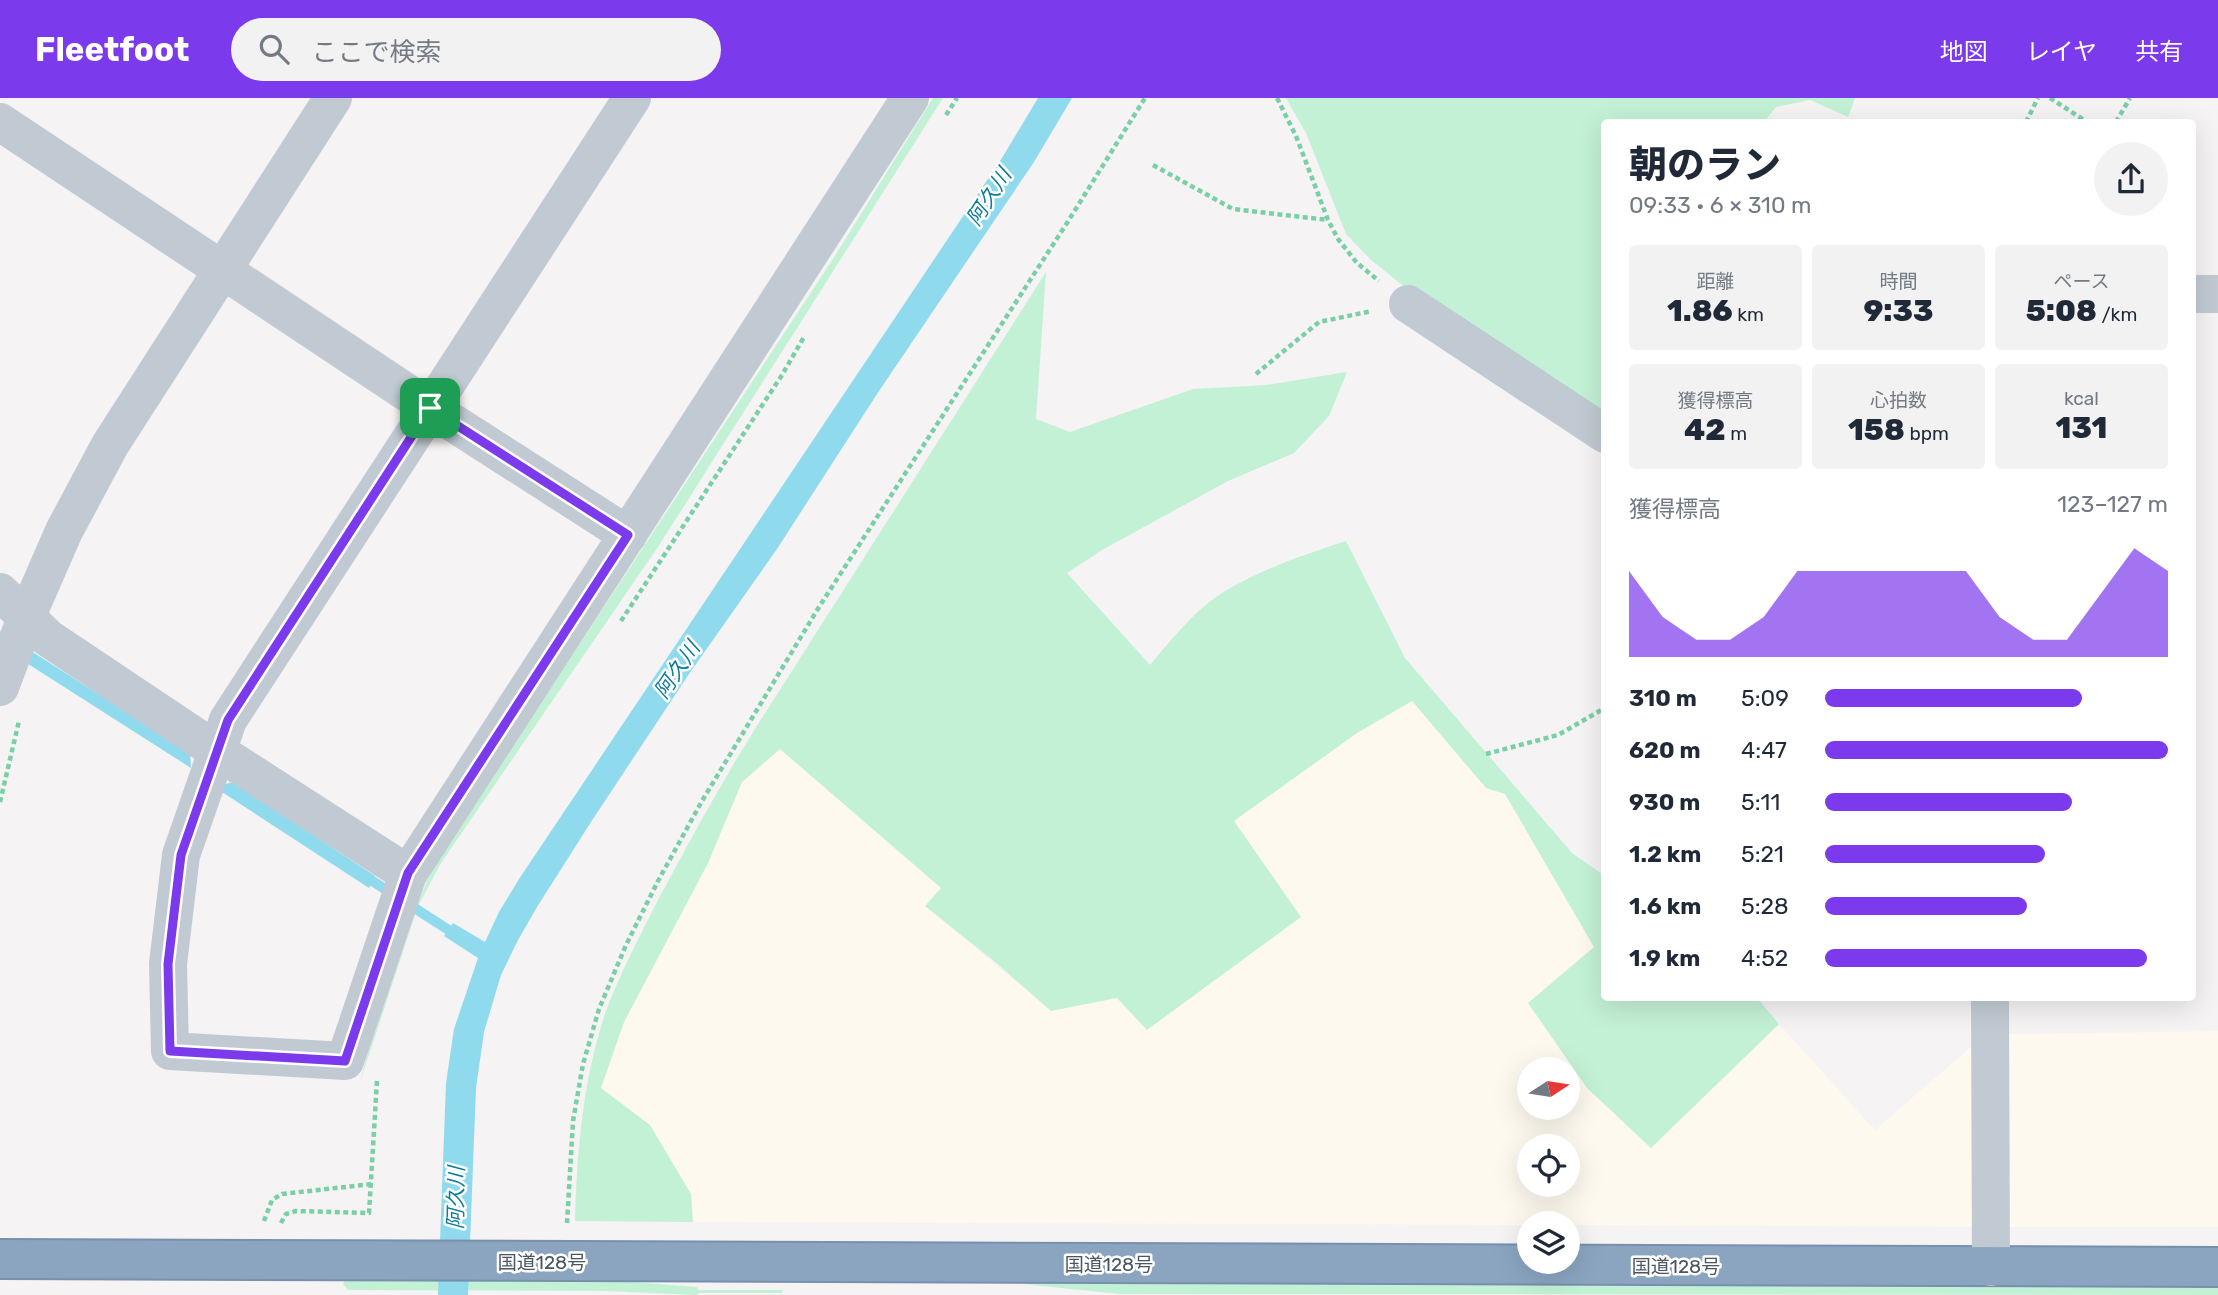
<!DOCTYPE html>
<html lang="ja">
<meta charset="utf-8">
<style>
:root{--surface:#fff;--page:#f2f2f3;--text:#1f2937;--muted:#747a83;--accent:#7c3aed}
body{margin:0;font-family:Rubik,"Noto Sans JP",sans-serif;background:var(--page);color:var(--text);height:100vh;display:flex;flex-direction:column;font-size:26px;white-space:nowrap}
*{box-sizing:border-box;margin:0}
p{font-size:23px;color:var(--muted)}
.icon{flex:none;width:38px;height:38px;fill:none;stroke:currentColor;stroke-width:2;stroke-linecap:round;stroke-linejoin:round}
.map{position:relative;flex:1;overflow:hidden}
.drawer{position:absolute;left:1601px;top:21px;width:595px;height:882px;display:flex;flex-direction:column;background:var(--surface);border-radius:7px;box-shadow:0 7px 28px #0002}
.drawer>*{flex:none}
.needle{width:46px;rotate:78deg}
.fabs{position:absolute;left:1517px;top:959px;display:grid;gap:14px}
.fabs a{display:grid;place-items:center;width:63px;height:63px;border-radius:50%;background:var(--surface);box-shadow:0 7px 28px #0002;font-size:35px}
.pin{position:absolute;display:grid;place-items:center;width:60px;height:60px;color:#fff;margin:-30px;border-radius:14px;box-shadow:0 4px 10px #0006}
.round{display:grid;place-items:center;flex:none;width:74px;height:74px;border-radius:37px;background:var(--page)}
.summary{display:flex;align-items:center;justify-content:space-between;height:119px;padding:0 28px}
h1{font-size:38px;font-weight:800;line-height:52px}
.metrics{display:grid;grid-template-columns:repeat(3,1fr);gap:10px;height:119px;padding:7px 28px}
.metrics div{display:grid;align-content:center;border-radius:7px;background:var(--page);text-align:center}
.metrics b{font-size:30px;font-weight:800}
.metrics small{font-size:19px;font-weight:400}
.metrics p{font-size:19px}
.chart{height:196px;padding:14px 28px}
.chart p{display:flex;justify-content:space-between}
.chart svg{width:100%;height:126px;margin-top:7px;fill:var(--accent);opacity:.7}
ul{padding:0 28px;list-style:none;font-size:23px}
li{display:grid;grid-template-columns:112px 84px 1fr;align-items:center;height:52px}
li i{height:18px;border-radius:9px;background:var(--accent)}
header{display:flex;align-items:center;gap:42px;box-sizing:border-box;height:98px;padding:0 35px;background:var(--accent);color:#fff}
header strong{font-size:33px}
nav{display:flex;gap:38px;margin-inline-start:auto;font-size:24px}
.search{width:490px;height:63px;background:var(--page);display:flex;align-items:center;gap:18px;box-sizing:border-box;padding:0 24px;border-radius:38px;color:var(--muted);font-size:26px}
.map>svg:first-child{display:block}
.commercial{fill:#fdf9ef;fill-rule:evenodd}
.green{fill:#c3f1d5}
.water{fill:#90daee}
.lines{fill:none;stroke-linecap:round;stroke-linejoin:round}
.stream{stroke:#90daee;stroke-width:10}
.highway-casing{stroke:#7690ad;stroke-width:42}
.path{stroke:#7ad0a6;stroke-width:4.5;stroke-dasharray:5 3.5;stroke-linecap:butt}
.minor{stroke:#c1cad2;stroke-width:38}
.highway{stroke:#8ba5c1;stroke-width:38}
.route-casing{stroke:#fff;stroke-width:14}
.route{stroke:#7c3aed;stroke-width:9}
.labels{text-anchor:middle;stroke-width:5;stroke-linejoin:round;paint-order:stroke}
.street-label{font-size:19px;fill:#4a5661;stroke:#fff}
.water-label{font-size:21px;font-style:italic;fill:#0c7c9b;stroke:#fff}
</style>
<header>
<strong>Fleetfoot</strong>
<div class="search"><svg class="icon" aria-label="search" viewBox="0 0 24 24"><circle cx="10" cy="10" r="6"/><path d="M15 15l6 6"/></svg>ここで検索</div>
<nav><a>地図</a><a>レイヤ</a><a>共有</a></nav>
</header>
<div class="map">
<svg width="2218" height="1197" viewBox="0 0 2218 1197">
<rect width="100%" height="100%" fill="#f5f3f3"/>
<!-- commercial -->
<g class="commercial">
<path d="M1412,602l74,88 19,6 89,153 -66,57 123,144 128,-124 96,106 105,-91 2,188 -414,-2v-2h-38l-1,2 -836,-3 -2,-28 -90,-106 23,-66 84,-159 34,-81 38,-33 162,139 -17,18 126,105 182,-190 124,-88zM1530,971h38v39h-38zM1530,1048h38v39h-38z"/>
<path d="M2218,933v196h-210l1,-193z"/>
</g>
<!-- green -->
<g class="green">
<path d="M933,0h10l-285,449 -217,316 -23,43 -58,176c18,-72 44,-145 72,-214l401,-609z"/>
<path d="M1286,0h569l-7,19 -38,-17 -34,7 -12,15h-159v301l-183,-122 -52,-42 -24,-25 -40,-101z"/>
<path d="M1046,174l-10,147 34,13 123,-43 74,-4 80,-13 -18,44 -35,37 -66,28 -126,69 -35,23 83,92c21,-25 44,-54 72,-72 39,-24 81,-38 124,-52l59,117 167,195 33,23v122h152l22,26 -128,124 -64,-60 -59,-85 66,-56 -89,-153 -19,-6 -74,-87 -55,32 -123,88 67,96 -154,113 -30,-32 -66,13 -57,-50 -69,-55 16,-18 -161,-139 -38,33 -34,81 -84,159 -23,66 49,37 41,69 2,28 -118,-1c2,-70 8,-143 31,-210 14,-38 34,-75 52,-111 31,-58 62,-115 97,-171z"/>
<path d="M345,1181h249l103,8 1,3h85l-1,3h-83l-3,2 -88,-4 -260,-1 -5,-6z"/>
<path d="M1023,1183l1195,4v10l-1098,-1 -97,-10z"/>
</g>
<!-- water -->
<g class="water">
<path d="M1038,0h34l-38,64 -157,232 -100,155 -88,125 -98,148 -54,85 -20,35 -16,33 -17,57 -8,56 -8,207h-30l8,-212 8,-54 24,-71 -34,-22 9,-13 32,19 14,-30 20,-33 483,-721z"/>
<path d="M0,533l190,122 1,15 -191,-122z"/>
<path d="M233,684l142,94 -6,12 -147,-96 3,-8z"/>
</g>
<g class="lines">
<!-- stream -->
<path class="stream" d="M360,775l98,63"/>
<!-- highway casing -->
<g class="highway-casing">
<path id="highway" d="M0,1161l2218,8"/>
</g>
<!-- path -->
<g class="path">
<path d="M1277,0l19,38 32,84 10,19 19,24 22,18"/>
<path d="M2050,0l37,24"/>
<path d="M946,17l11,-17"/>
<path d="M2026,24l12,-24"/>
<path d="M2116,24l14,-24"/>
<path d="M1153,67l80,44 95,11"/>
<path d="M1256,276l63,-52 53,-11"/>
<path d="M621,523l161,-246 22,-38"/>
<path d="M1486,656l72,-19 47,-27"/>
<path d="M0,704l19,-81"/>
<path d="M264,1123l8,-21 10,-6 90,-10"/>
<path d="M281,1125l5,-9 10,-3 73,2 8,-132"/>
<path d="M567,1125l6,-102 10,-57 16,-55 27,-64 32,-64 44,-80 117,-194 248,-384 78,-125"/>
</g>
<!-- minor -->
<g class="minor">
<path d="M632,0l-404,622 -47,135 -13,109 2,87 175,10 63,-187 502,-776"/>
<path d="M0,24l430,286 198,127"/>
<path d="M2193,196h25"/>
<path d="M1408,206l197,130"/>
<path d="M0,494l48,46 169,113 191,123"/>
<path d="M0,589l26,-69 38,-87 46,-86 223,-347"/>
<path d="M1990,900l1,269"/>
</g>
<!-- highway -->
<use href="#highway" class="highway"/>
</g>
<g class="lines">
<!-- route casing -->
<g class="route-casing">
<path id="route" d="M430,310l198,127 -220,338 -63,188 -175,-10 -2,-87 13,-109 47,-135z"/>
</g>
<!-- route -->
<use href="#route" class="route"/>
</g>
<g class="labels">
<!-- street labels -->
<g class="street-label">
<text x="542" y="1171">国道128号</text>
<text x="1109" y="1173">国道128号</text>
<text x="1676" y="1175">国道128号</text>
</g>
<!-- water labels -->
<g class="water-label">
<text transform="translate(989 99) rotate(-57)" y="7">阿久川</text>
<text transform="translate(677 572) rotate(-56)" y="7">阿久川</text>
<text transform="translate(456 1100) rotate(-89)" y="7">阿久川</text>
</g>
</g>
</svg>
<div class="fabs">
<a><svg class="needle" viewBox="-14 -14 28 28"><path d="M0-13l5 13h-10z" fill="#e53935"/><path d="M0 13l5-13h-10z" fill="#747a83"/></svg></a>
<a><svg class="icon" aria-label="locate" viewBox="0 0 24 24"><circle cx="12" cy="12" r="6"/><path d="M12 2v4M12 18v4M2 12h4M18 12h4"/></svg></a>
<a><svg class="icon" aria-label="layers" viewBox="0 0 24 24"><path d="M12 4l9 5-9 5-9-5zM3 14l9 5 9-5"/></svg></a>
</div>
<div class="pin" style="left:430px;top:310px;background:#1e9e55"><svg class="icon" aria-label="arrive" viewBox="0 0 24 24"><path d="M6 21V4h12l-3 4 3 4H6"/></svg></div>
<section class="drawer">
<div class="summary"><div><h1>朝のラン</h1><p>09:33 · 6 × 310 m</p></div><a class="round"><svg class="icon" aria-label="share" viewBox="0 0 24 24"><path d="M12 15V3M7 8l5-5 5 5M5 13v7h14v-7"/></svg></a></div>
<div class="metrics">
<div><p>距離</p><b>1.86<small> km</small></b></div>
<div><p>時間</p><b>9:33</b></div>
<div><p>ペース</p><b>5:08<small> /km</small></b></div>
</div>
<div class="metrics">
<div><p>獲得標高</p><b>42<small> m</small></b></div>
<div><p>心拍数</p><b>158<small> bpm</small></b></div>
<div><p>kcal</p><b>131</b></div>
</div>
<div class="chart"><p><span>獲得標高</span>123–127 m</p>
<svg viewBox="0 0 160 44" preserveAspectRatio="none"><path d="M0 44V14L10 30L20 38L30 38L40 30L50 14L60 14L70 14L80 14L90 14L100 14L110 30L120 38L130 38L140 22L150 6L160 14V44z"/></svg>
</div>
<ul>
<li><b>310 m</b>5:09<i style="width:75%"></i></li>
<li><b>620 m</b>4:47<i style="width:100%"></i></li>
<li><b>930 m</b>5:11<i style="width:72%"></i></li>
<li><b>1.2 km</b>5:21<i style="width:64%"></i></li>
<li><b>1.6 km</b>5:28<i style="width:59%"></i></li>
<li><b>1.9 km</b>4:52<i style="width:94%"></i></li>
</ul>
</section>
</div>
